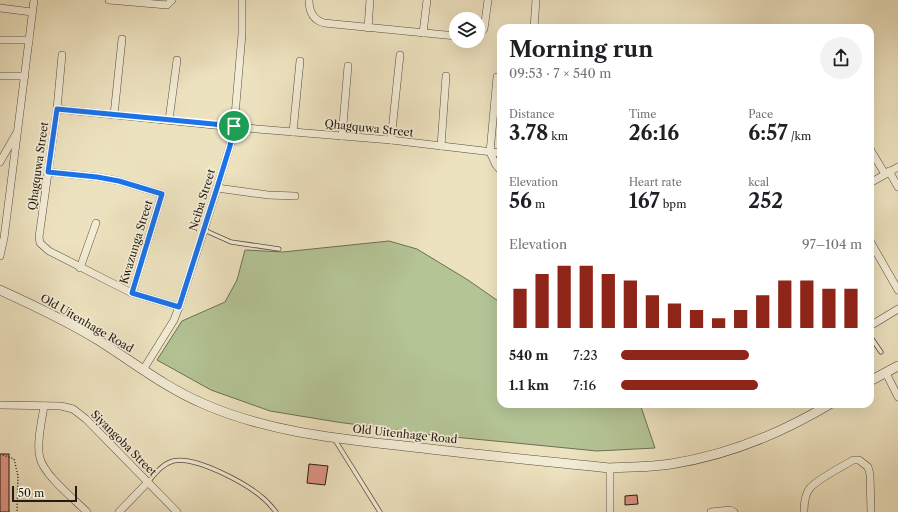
<!DOCTYPE html>
<meta charset="utf-8">
<style>
:root{--surface:#fff;--page:#f2f2f2;--text:#202124;--muted:#757577;--accent:#8f2418}
body{margin:0;font-family:"Libre Caslon Text",serif;background:var(--page);color:var(--text);height:100vh;display:flex;flex-direction:column;font-size:15px;white-space:nowrap}
*{box-sizing:border-box;margin:0}
p{font-size:13px;color:var(--muted)}
.icon{flex:none;width:22px;height:22px;fill:none;stroke:currentColor;stroke-width:2;stroke-linecap:round;stroke-linejoin:round}
.map{position:relative;flex:1;overflow:hidden}
.panel{position:absolute;left:497px;top:24px;width:377px;height:384px;display:flex;flex-direction:column;background:var(--surface);border-radius:12px;box-shadow:0 4px 16px #0002}
.panel>*{flex:none}
.fabs{position:absolute;left:449px;top:12px;display:grid;gap:8px}
.fabs a{display:grid;place-items:center;width:36px;height:36px;border-radius:50%;background:var(--surface);box-shadow:0 4px 16px #0002;font-size:20px}
.scale{position:absolute;left:12px;bottom:10px;width:65px;box-sizing:border-box;padding-left:4px;border:2px solid #251b14;border-top:0;font-size:11px;line-height:14px;white-space:nowrap;color:#251b14;-webkit-text-stroke:3px #f3ecd5;paint-order:stroke}
.pin{position:absolute;display:grid;place-items:center;width:34px;height:34px;color:#fff;margin:-17px;border:2px solid #fff;border-radius:50%;box-shadow:0 1px 4px #0007}
.round{display:grid;place-items:center;flex:none;width:42px;height:42px;border-radius:21px;background:var(--page)}
.summary{display:flex;align-items:center;justify-content:space-between;height:68px;padding:0 12px}
h1{font-size:22px;font-weight:700;line-height:30px}
.stats{display:grid;grid-template-columns:repeat(3,1fr);gap:6px;height:68px;padding:4px 12px}
.stats div{display:grid;align-content:center}
.stats b{font-size:20px;font-weight:700}
.stats small{font-size:11px;font-weight:400}
.stats p{font-size:11px}
.chart{height:112px;padding:8px 12px}
.chart p{display:flex;justify-content:space-between}
.chart svg{width:100%;height:72px;margin-top:4px;stroke:var(--accent);stroke-width:6}
ul{padding:0 12px;list-style:none;font-size:13px}
li{display:grid;grid-template-columns:64px 48px 1fr;align-items:center;height:30px}
li i{height:10px;border-radius:5px;background:var(--accent)}
.map>svg:first-child{display:block}
.green{fill:#b4c495;stroke:#6c7054}
.building{fill:#de9481;stroke:#251b14}
.lines{fill:none;stroke-linecap:round;stroke-linejoin:round}
.service-casing{stroke:#574d3f;stroke-width:5}
.minor-casing{stroke:#574d3f;stroke-width:8}
.tertiary-casing{stroke:#574d3f;stroke-width:10}
.path{stroke:#251b14;stroke-width:1.5;stroke-dasharray:1 2;stroke-linecap:butt}
.service{stroke:#f3ecd5;stroke-width:3.5}
.minor{stroke:#f3ecd5;stroke-width:7}
.tertiary{stroke:#f3ecd5;stroke-width:9}
.route-casing{stroke:#fff;stroke-width:8}
.route{stroke:#1a73e8;stroke-width:5}
.labels{text-anchor:middle;stroke-width:3.5;stroke-linejoin:round;paint-order:stroke}
.street-label{font-size:11px;fill:#251b14;stroke:#f3ecd5}
</style>
<div class="map">
<svg width="898" height="512" viewBox="0 0 898 512">
<rect width="100%" height="100%" fill="#ede2bf"/>
<filter id="stains"><feTurbulence type="fractalNoise" baseFrequency=".005" numOctaves="4"/><feColorMatrix values="0 0 0 0 .2 0 0 0 0 .09 0 0 0 0 .02 0 0 0 .5 -.17"/></filter>
<radialGradient id="worn" r=".72"><stop offset=".6" stop-color="#630" stop-opacity="0"/><stop offset="1" stop-color="#630" stop-opacity=".3"/></radialGradient>
<!-- green -->
<path class="green" d="M389,241l28,8 51,31 33,23v101h139l15,44 -58,3 -71,-7 -93,-9 -96,-13 -67,-11 -59,-21 -54,-30 25,-39 43,-19 12,-22 8,-30 38,2z"/>
<!-- building -->
<g class="building">
<rect x="0" y="454" width="9" height="58"/>
<path d="M309,464l19,2 -3,19 -18,-2z"/>
<path d="M637,495l1,9 -13,1v-9z"/>
</g>
<g class="lines">
<!-- service casing -->
<g class="service-casing">
<g id="service">
<path d="M204,230l27,12 48,7"/>
<path d="M870,336l11,16"/>
<path d="M335,440l45,72"/>
<path d="M148,482c7,-8 14,-18 25,-21 22,-6 74,23 90,37 5,4 9,9 13,14"/>
</g>
</g>
<!-- minor casing -->
<g class="minor-casing">
<g id="minor">
<path d="M109,0l58,5 5,-5"/>
<path d="M309,0c0,11 4,20 15,23l132,13"/>
<path d="M0,8l32,4"/>
<path d="M368,28l2,-28"/>
<path d="M534,28l2,-28"/>
<path d="M423,33l4,-33"/>
<path d="M478,36l6,-7 4,-29"/>
<path d="M0,40h29"/>
<path d="M0,76h25"/>
<path d="M497,77l-7,75 6,13 5,6"/>
<path d="M57,109l5,-54"/>
<path d="M114,115l8,-76"/>
<path d="M169,120l8,-60"/>
<path d="M293,132l7,-71"/>
<path d="M342,136l6,-70"/>
<path d="M391,140l9,-85"/>
<path d="M441,146l5,-70"/>
<path d="M870,149l15,25"/>
<path d="M0,162l16,-28"/>
<path d="M889,171l9,16"/>
<path d="M48,172l49,5 22,4 43,13 -30,99"/>
<path d="M870,183l28,-16"/>
<path d="M217,188l51,7 27,1"/>
<path d="M870,241l28,49"/>
<path d="M0,256l4,-18 6,-47 24,-191"/>
<path d="M80,268l16,-45"/>
<path d="M179,307l-47,-14 -20,-10 -63,-32 -9,-8 -1,-6 18,-128 177,18 157,13 110,13"/>
<path d="M870,326l28,-17"/>
<path d="M143,370l31,-50 5,-13 25,-77 26,-84 4,-19 8,-93v-34"/>
<path d="M886,373l12,24"/>
<path d="M0,405l61,1 12,3 13,10 91,93"/>
<path d="M44,406c-2,14 -8,38 -4,52 4,17 34,41 47,54"/>
<path d="M610,468v44"/>
<path d="M119,512l29,-30"/>
<path d="M711,512l19,-2 4,2"/>
<path d="M804,512c0,-8 1,-18 6,-24 9,-10 32,-21 43,-28h6l9,7 2,7 1,38"/>
</g>
</g>
<!-- tertiary casing -->
<g class="tertiary-casing">
<g id="tertiary">
<path d="M0,290c33,15 67,31 98,50 35,22 68,48 106,64 66,29 138,35 209,43 65,8 131,14 197,21 20,-1 41,-1 61,-4 58,-9 109,-30 159,-60"/>
<path d="M870,381l28,-15"/>
</g>
</g>
<!-- path -->
<path class="path" d="M3,455l11,4 4,17 -1,36"/>
<!-- service -->
<use href="#service" class="service"/>
<!-- minor -->
<use href="#minor" class="minor"/>
<!-- tertiary -->
<use href="#tertiary" class="tertiary"/>
</g>
<g class="lines">
<!-- route casing -->
<g class="route-casing">
<path id="route" d="M57,109l177,17 -4,20 -13,42 -38,119 -47,-14 30,-99 -43,-13 -22,-4 -49,-5z"/>
</g>
<!-- route -->
<use href="#route" class="route"/>
</g>
<g class="labels">
<!-- street labels -->
<g class="street-label">
<text transform="translate(369 128) rotate(6)" y="4">Qhagquwa Street</text>
<text transform="translate(38 166) rotate(-82)" y="4">Qhagquwa Street</text>
<text transform="translate(202 200) rotate(-73)" y="4">Nciba Street</text>
<text transform="translate(136 242) rotate(-73)" y="4">Kwazunga Street</text>
<text transform="translate(87 323) rotate(30)" y="4">Old Uitenhage Road</text>
<text transform="translate(405 434) rotate(6)" y="4">Old Uitenhage Road</text>
<text transform="translate(124 443) rotate(45)" y="4">Siyangoba Street</text>
</g>
</g>
<rect width="100%" height="100%" filter="url(#stains)"/>
<rect width="100%" height="100%" fill="url(#worn)"/>
</svg>
<div class="fabs">
<a><svg class="icon" aria-label="layers" viewBox="0 0 24 24"><path d="M12 4l9 5-9 5-9-5zM3 14l9 5 9-5"/></svg></a>
</div>
<div class="scale">50 m</div>
<div class="pin" style="left:234px;top:126px;background:#1e9e55"><svg class="icon" aria-label="arrive" viewBox="0 0 24 24"><path d="M6 21V4h12l-3 4 3 4H6"/></svg></div>
<section class="panel">
<div class="summary"><div><h1>Morning run</h1><p>09:53 · 7 × 540 m</p></div><a class="round"><svg class="icon" aria-label="share" viewBox="0 0 24 24"><path d="M12 15V3M7 8l5-5 5 5M5 13v7h14v-7"/></svg></a></div>
<div class="stats">
<div><p>Distance</p><b>3.78<small> km</small></b></div>
<div><p>Time</p><b>26:16</b></div>
<div><p>Pace</p><b>6:57<small> /km</small></b></div>
</div>
<div class="stats">
<div><p>Elevation</p><b>56<small> m</small></b></div>
<div><p>Heart rate</p><b>167<small> bpm</small></b></div>
<div><p>kcal</p><b>252</b></div>
</div>
<div class="chart"><p><span>Elevation</span>97–104 m</p>
<svg viewBox="0 0 160 44" preserveAspectRatio="none"><path d="M5 44V20M15 44V11M25 44V6M35 44V6M45 44V11M55 44V15M65 44V24M75 44V29M85 44V33M95 44V38M105 44V33M115 44V24M125 44V15M135 44V15M145 44V20M155 44V20"/></svg>
</div>
<ul>
<li><b>540 m</b>7:23<i style="width:53%"></i></li>
<li><b>1.1 km</b>7:16<i style="width:57%"></i></li>
</ul>
</section>
</div>
